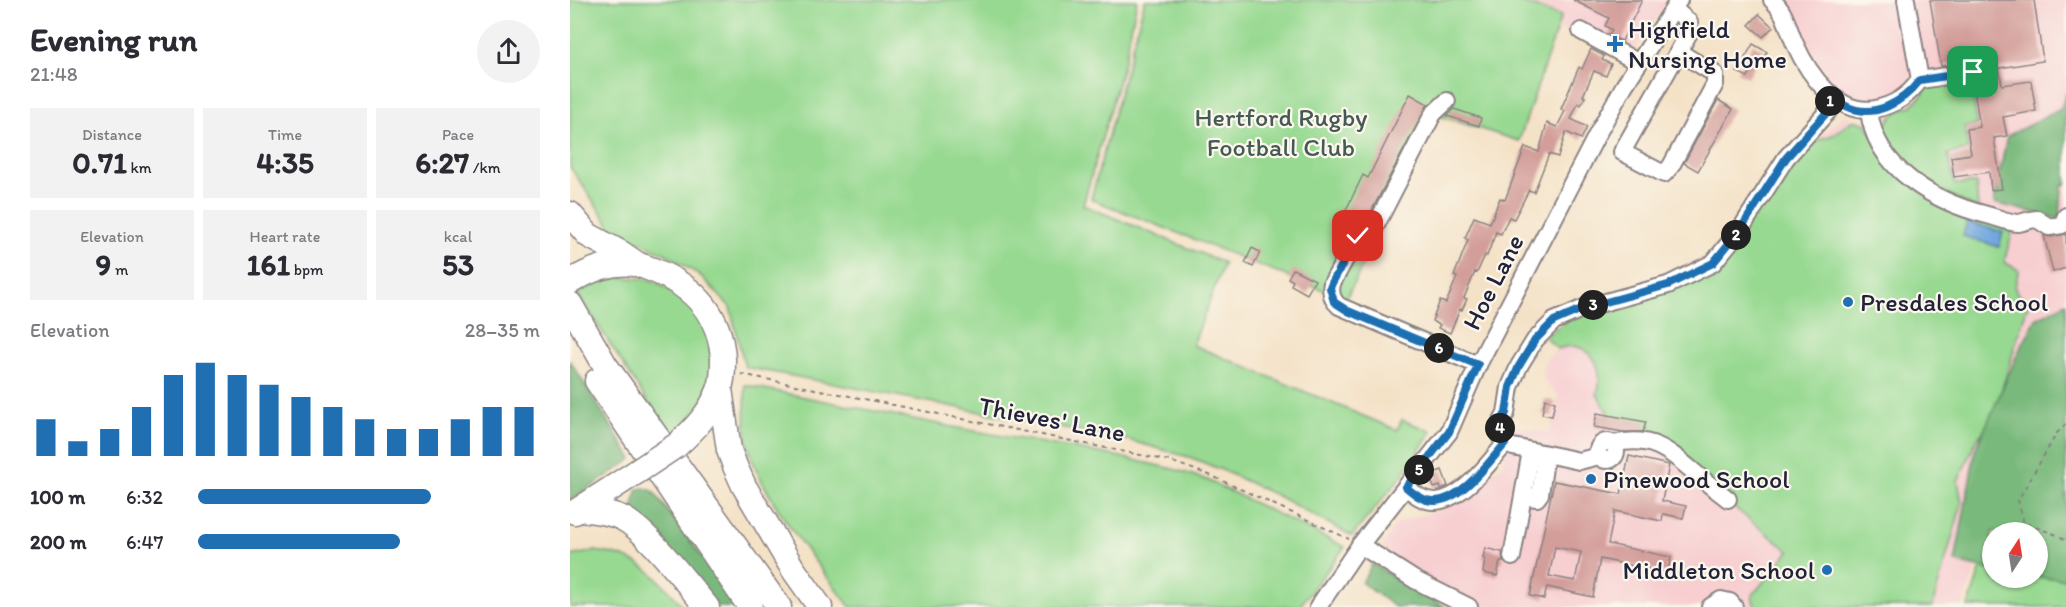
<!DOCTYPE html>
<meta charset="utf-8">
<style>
:root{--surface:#fff;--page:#f2f2f3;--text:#2b2b33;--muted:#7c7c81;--accent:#1f6fb2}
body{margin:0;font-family:Itim,sans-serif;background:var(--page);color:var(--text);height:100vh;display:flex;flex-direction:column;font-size:22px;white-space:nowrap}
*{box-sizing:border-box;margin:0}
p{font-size:20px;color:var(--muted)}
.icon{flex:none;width:33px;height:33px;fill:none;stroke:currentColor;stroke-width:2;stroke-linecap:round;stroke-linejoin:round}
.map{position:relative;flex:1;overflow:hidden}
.sheet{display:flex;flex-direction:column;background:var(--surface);width:570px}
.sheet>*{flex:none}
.needle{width:39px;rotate:12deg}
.tools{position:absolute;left:1412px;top:522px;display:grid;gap:12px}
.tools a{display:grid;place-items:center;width:66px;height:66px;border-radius:50%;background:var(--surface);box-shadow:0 2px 4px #0004;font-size:30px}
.pin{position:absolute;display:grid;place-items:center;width:51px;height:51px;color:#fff;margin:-26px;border-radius:12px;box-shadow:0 3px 9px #0006}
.km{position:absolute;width:30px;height:30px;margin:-15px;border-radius:50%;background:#222;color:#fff;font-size:16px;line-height:30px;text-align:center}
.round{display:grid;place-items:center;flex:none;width:63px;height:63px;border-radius:32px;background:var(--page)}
.head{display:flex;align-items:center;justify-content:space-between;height:102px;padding:0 30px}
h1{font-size:33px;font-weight:800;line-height:45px}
.stats{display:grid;grid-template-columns:repeat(3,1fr);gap:9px;height:102px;padding:6px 30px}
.stats div{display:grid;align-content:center;border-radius:0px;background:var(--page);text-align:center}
.stats b{font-size:30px;font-weight:800}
.stats small{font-size:16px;font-weight:400}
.stats p{font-size:16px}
.chart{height:168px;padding:12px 30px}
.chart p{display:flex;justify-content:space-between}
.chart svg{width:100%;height:108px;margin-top:6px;stroke:var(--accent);stroke-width:6}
ul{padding:0 30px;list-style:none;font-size:20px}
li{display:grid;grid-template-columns:96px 72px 1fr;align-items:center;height:45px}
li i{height:15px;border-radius:8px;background:var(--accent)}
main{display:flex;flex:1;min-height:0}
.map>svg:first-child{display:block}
.built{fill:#f7cfd1}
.green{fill:#97d991;stroke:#5c7e66;stroke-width:1.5}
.forest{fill:#79b97b;stroke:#4e6e5b;stroke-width:1.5}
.water{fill:#72a8df;stroke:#4a658d;stroke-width:1.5}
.building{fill:#d39d9a;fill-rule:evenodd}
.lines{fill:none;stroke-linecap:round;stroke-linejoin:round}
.minor-casing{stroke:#8b8281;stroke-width:20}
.highway-casing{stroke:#8b8281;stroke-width:27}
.path{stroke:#8b8281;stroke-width:2;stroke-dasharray:4.5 4.5;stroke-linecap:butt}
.minor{stroke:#fff;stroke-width:16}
.highway{stroke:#fff;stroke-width:24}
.highway-bridge-casing{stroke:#8b8281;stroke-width:27;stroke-linecap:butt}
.highway-bridge{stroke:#fff;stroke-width:24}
.route-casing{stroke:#fff;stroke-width:12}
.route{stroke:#1f6fb2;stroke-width:8}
.poi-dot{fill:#1f6fb2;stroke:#fbf7ec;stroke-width:2}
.labels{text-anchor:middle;stroke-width:4.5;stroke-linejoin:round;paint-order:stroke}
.poi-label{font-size:26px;fill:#22223b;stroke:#fbf7ec;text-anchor:start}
.park-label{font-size:26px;fill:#455955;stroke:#fbf7ec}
.street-label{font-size:26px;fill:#22223b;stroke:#fbf7ec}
</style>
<main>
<section class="sheet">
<div class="head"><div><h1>Evening run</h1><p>21:48</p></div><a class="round"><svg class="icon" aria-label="share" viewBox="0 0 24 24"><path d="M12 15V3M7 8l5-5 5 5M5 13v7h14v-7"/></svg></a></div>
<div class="stats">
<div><p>Distance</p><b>0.71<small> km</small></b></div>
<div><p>Time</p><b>4:35</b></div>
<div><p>Pace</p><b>6:27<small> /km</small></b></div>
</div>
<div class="stats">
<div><p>Elevation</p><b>9<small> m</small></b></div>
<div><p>Heart rate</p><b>161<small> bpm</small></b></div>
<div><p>kcal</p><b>53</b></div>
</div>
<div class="chart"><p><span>Elevation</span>28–35 m</p>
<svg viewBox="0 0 160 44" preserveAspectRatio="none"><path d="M5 44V29M15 44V38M25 44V33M35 44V24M45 44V11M55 44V6M65 44V11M75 44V15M85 44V20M95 44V24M105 44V29M115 44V33M125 44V33M135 44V29M145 44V24M155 44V24"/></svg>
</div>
<ul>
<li><b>100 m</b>6:32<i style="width:68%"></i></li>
<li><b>200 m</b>6:47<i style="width:59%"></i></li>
</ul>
</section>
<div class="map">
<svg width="1496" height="607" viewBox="0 0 1496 607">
<rect width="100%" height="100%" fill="#fbf7ec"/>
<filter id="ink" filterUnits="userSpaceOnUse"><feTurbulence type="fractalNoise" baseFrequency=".0167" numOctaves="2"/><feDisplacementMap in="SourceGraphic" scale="12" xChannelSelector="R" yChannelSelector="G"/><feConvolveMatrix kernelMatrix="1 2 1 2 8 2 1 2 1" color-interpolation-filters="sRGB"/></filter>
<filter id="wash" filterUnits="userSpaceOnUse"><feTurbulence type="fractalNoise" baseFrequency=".008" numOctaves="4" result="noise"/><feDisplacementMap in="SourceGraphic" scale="24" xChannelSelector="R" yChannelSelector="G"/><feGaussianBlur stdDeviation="1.35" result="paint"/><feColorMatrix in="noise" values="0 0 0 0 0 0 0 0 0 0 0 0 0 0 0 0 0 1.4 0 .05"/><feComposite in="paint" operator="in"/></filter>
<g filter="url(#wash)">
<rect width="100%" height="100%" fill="#f4e2c7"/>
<!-- built -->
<g class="built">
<path d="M943,0h157l-44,62 -69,-35 3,-11z"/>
<path d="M1201,0h295v323l-104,284h-488l-88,-50 -3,-9 1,-5 13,-20 42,-13 35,-20 17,-19 12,-5 8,-40 39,7 8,-38 -13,-13 -3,-12 4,-11 11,-10 -12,-12 138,-51 118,-140 17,-4 -2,-2 28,-24 19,6 14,-5 -26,-16 -33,-27z"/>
</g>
<!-- green -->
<g class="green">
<path d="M0,0h567l-12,58 -42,147 141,58 -31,82 204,85 5,-10 30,11 -31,46 -49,59 -76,-41 -54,-25 -30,-12 -64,-18 -383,-73 -15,-60 -29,-31 -35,-22 -53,-24 -43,-63z"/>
<path d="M575,0h368l48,16 -42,125 -83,-26 -90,184 -255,-100z"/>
<path d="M1401,76l6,49 -12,2 3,23 -20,4 6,30 22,-1 2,26 -69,-35 -30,-40 12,-17 9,-7 11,-4 13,-13 -3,-6z"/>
<path d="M1282,121h5l9,3 30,47 118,55 -10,36 15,8c-5,17 -8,23 10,31l-37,120 -15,18 -19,42 4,22 -30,104h-177l-3,-11 37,-45 -127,-101 -24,-8 3,-14 -27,-5 -17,-29c9,-27 -8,-57 -39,-45l-13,-12 26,-20 112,-31 118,-140 32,-11z"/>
<path d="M52,277l23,2 11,3 31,18 20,29 7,37 -9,36 -34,36 -94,-145 22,-11z"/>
<path d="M175,385l218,44 153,27 61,14 30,10 138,67 -46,60h-449c-32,-43 -94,-115 -103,-167 -3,-18 -1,-37 -2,-55z"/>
<path d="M24,551c44,4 62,23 89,56h-113v-51z"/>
<path d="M1411,568l11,2v8l45,-1 29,2v28h-98z"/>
</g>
<!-- forest -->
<g class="forest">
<path d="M1496,93v91l-4,2 -2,33 -66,-16 13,-67 54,-27z"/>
<path d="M1496,303v276l-29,-2v-45h-45v38l-37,-8 20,-111 42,-96 19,-36z"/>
<path d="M0,361l62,98 -62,42z"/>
<path d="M73,488l10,3 86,116h-21l-80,-88 -5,-14 5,-16z"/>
<path d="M802,564l73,43h-50l-33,-24z"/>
</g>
<!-- water -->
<path class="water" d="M1397,222l36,10 -4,15 -36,-11z"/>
<g id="blocks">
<!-- building -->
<g class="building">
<path d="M1003,0h69l-20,41 -13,-6 3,-5 -7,-4 4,-8z"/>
<path d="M1360,0h104l9,61 -44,7 3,17 29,-4 5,30 -33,6 4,19 -13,2 8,51 -11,1 -2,-18 -35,5 -3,-20 20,-3 -4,-25 13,-2 -7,-44 12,-3 -3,-20 -41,6z"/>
<path d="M1189,14l14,13 -10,10 -14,-12z"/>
<path d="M1183,44l14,8 -5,9 -4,-2 -10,18 -11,-5z"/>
<path d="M1021,49l13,7 -2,4 9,4 -5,12 -12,-5 -11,25 2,1 -4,8 -3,-2 -7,16 16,8 -6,12 -15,-7 -8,25 -9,-3 -15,38 -5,-2 -15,29 -5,-2 -8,17 -5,-2 -9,24 -2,-1 -8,18 -2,-1 -11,26 3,1 -5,11 -2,-1 -10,24 -12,-5 2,-3 -8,-4 8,-20 6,2 11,-26 -3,-1 14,-36 -3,-2 9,-21 16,6 10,-25 5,2 20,-53 14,5 8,-29 10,4 8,-16 -4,-2 18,-42 3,2z"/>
<path d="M840,94l18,10 -61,115 -4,2 -18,-9 18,-37 5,3z"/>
<path d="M1148,100l15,9 -35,62 -14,-8z"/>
<path d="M884,109l27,9 -2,8 -32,-10z"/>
<path d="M1496,234v34l-13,4 -9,-36 7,1z"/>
<path d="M682,248l8,4 -7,15 -8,-4z"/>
<path d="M723,269l22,11 -8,14 -16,-9 2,-4 -5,-3z"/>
<path d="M975,399l10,3 -3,14 -10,-2z"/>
<path d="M1027,413l49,9 -3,10h-20l-29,-5z"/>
<path d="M1059,456l40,9 -7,36 24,5 -3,12 -20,-4 -1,7 -47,-10 -7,33 63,13 -3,16 -68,-14 -7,38 -46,-10 -3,12 -14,-3 24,-115 67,13zM985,547l26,5 -6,29 -26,-5z"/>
<path d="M872,470l6,16 -7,3 -1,-3 -6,2 -3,-8 5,-2 -2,-5z"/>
<path d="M915,548l17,4 1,10h-3l-3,14 -14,-3 2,-14 -2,-1z"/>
</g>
</g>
</g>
<g filter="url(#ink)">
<use href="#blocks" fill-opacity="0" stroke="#8b8281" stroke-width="1.5"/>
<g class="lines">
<!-- minor casing -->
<g class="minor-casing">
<g id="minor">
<path d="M1202,0c14,12 16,29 23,44 14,31 43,72 80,65 20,-4 33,-13 45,-29l53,-8"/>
<path d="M1336,0l14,80"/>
<path d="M1104,9l15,13 1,9 -68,121 42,22 7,-8 44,-82v-10l-36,-22"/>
<path d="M1011,31l58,32"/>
<path d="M877,101l-14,13 -58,113 -17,9 -26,47c-2,10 0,17 7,23l139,59"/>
<path d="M1299,110c6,59 66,92 118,105 9,2 22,8 32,8 6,-1 11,-4 18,-4l12,8 13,-2 4,-9"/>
<circle cx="1037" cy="451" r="9"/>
<path d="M1043,444c38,-9 54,5 81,28 11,10 23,18 34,27"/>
<path d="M1029,456l-20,5 -18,-4 -48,-10 -8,-3 -5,-8v-12l6,-11 4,-26 9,-21 16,-26 19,-19 30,-13 84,-23 45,-22 27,-33 46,-72 43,-48 2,-16"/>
<path d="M836,487c8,7 18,15 30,14 27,-2 53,-38 69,-57"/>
<path d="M954,496l13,2 3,-4 6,-40"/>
<path d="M790,545l55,35 54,27"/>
<path d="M942,557l19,-106"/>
<path d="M748,607l42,-62 89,-113 29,-67 121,-234 25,-45 55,-86"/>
<path d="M1140,607l11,-7 9,2 4,5"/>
</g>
</g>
<!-- highway casing -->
<g class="highway-casing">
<g id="highway">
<path d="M0,214l18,21 33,18 16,11"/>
<path d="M0,282c20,-12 41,-21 65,-18 6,1 12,4 18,6 40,16 67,43 70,88 0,11 0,23 -4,32 -9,23 -24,39 -42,55"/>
<path d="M0,304l35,61 174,242"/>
<path d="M27,381l153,226"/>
<path d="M150,389l9,61 6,16 9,20 49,83 27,38"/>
<path d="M11,509c13,2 29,3 41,9 26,13 65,66 85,89"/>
<path d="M5,512l63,-41"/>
</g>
</g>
<!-- path -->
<g class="path">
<path d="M171,374l429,87 42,15 137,63"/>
<path d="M1496,424l-9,9 -39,67 6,23 33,12 9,5"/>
</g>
<!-- minor -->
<use href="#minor" class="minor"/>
<!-- highway -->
<use href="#highway" class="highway"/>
<!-- highway-bridge casing -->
<g class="highway-bridge-casing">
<path id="highway-bridge" d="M68,471l39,-26"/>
</g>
<!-- highway-bridge -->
<use href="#highway-bridge" class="highway-bridge"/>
</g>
</g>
<g class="lines" filter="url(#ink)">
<!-- route casing -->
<g class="route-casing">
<path id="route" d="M788,236l-26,47 -2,5 4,14 14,9 130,54 -29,67 -43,55c8,7 18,15 30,14 27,-2 52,-38 69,-57l-5,-8v-12l6,-11 4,-26 9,-21 16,-26 19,-19 30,-13 84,-23 45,-22 27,-33 46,-72 43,-48 3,-16c4,4 9,10 14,12 28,14 57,-4 74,-26l53,-8"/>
</g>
<!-- route -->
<use href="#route" class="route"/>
</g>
<!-- markers -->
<g class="poi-dot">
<path d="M1042 35h6v6h6v6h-6v6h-6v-6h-6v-6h6z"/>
<circle cx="1278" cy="302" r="6"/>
<circle cx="1021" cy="479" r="6"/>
<circle cx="1257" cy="570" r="6"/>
</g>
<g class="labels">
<!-- poi labels -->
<g class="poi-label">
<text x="1058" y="38">Highfield<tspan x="1058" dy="30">Nursing Home</tspan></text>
<text x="1290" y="311">Presdales School</text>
<text x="1033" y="488">Pinewood School</text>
<text x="1245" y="579" text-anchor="end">Middleton School</text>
</g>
<!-- park labels -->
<g class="park-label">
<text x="711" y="126">Hertford Rugby<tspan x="711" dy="30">Football Club</tspan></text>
</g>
<!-- street labels -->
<g class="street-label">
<text transform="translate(923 282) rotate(-63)" y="9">Hoe Lane</text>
<text transform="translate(482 419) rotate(11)" y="9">Thieves' Lane</text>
</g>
</g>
</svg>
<div class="tools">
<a><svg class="needle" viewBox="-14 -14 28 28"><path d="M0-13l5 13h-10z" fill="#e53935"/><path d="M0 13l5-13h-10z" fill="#7c7c81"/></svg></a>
</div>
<div class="pin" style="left:1403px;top:72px;background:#1e9e55"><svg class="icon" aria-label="arrive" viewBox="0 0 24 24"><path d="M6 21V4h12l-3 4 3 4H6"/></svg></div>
<div class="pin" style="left:788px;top:236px;background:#d93025"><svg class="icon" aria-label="check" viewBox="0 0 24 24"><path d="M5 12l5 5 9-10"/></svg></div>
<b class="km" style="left:1260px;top:101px">1</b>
<b class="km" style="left:1166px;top:235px">2</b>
<b class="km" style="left:1023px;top:305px">3</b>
<b class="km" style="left:930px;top:428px">4</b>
<b class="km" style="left:849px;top:470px">5</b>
<b class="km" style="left:869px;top:348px">6</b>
</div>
</main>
